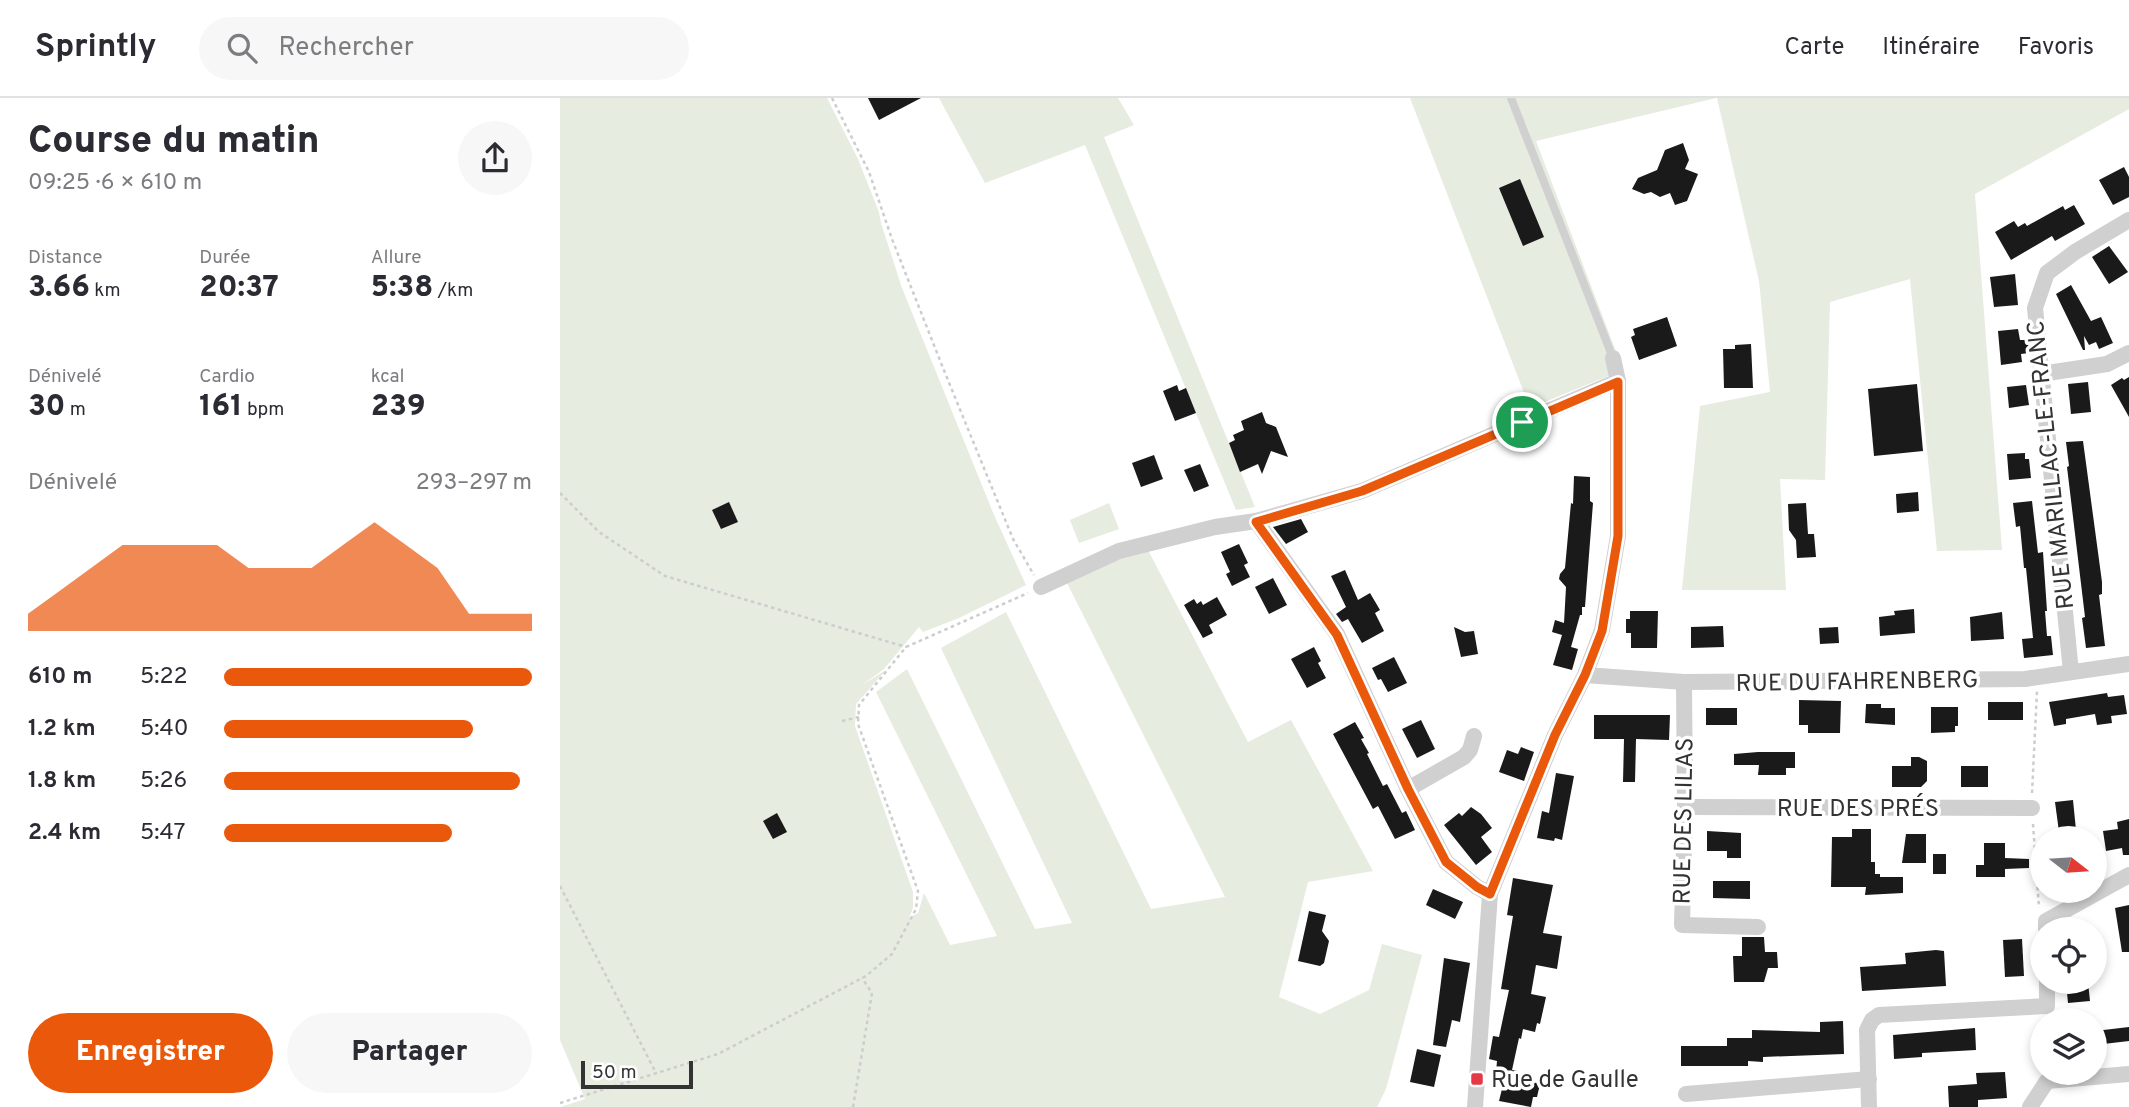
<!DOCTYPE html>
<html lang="fr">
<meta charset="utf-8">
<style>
:root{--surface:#fff;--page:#f7f7f7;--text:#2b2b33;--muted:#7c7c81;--line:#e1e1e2;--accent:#ea580c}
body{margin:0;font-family:Overpass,sans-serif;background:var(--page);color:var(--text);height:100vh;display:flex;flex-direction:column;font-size:26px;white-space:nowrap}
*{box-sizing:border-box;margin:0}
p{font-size:23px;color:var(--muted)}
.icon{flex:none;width:38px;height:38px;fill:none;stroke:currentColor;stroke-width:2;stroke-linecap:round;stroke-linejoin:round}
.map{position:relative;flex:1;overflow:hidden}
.details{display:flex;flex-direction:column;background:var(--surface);width:560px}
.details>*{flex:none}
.needle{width:46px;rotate:107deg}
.tools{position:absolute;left:1470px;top:728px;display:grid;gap:14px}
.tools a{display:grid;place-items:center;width:77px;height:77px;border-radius:50%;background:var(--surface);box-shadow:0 4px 10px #0003;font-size:35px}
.scale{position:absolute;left:21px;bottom:18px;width:112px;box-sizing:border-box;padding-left:7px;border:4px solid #333;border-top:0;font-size:19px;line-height:24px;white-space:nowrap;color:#333;-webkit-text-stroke:5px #fff;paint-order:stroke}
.pin{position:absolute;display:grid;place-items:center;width:60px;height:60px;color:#fff;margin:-30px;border:4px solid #fff;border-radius:50%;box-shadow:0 2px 7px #0007}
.round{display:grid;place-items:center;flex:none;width:74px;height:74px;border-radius:37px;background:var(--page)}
.summary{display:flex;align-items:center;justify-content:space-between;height:119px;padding:0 28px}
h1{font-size:38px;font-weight:800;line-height:52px}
.figures{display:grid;grid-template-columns:repeat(3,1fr);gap:10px;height:119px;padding:7px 28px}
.figures div{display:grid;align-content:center}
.figures b{font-size:30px;font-weight:800}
.figures small{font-size:19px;font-weight:400}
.figures p{font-size:19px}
.chart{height:196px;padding:14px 28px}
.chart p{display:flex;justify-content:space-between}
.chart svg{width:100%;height:126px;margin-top:7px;fill:var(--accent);opacity:.7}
.button{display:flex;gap:14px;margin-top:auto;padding:14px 28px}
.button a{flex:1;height:80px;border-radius:42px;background:var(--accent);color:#fff;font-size:28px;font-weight:800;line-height:80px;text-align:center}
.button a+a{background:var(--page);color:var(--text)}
ul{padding:0 28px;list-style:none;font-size:23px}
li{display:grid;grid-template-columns:112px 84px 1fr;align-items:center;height:52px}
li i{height:18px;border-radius:9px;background:var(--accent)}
header{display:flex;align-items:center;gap:42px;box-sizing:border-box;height:98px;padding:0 35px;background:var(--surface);border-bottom:2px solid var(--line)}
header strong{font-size:33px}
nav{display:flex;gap:38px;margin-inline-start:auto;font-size:24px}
.search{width:490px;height:63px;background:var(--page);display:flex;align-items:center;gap:18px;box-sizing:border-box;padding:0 24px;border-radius:38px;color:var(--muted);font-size:26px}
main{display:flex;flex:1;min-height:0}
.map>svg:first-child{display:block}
.green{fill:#e6ecdf}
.building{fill:#1a1a1a}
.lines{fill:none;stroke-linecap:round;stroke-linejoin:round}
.path{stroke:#cdcdcd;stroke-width:2.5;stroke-dasharray:3.5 3.5;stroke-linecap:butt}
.lane{stroke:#d0d0d0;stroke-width:8}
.street{stroke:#d0d0d0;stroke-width:16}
.route-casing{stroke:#fff;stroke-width:14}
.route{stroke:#ea580c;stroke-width:9}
.poi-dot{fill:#e63946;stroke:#fff;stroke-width:2.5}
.labels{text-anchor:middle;stroke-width:7;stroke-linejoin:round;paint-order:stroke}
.street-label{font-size:24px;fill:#333;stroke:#fff}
.poi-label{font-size:24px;fill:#333;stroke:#fff;text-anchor:start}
</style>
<header>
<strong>Sprintly</strong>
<div class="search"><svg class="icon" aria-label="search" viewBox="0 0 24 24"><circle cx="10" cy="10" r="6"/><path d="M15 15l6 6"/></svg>Rechercher</div>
<nav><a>Carte</a><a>Itinéraire</a><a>Favoris</a></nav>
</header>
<main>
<section class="details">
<div class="summary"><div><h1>Course du matin</h1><p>09:25 · 6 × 610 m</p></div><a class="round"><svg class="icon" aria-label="share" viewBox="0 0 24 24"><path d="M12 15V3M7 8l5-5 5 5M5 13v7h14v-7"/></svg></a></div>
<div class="figures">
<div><p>Distance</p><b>3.66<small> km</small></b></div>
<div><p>Durée</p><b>20:37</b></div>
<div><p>Allure</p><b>5:38<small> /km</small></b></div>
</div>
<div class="figures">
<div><p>Dénivelé</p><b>30<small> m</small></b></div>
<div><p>Cardio</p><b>161<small> bpm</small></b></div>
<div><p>kcal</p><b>239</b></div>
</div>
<div class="chart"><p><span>Dénivelé</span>293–297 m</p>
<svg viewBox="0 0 160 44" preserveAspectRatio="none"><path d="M0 44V38L10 30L20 22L30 14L40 14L50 14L60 14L70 22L80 22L90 22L100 14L110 6L120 14L130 22L140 38L150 38L160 38V44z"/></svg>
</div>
<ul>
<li><b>610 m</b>5:22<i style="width:100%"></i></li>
<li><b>1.2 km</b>5:40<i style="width:81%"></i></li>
<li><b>1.8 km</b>5:26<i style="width:96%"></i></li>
<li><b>2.4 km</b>5:47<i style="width:74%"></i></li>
</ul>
<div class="button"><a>Enregistrer</a><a>Partager</a></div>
</section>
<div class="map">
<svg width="1569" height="1009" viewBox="0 0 1569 1009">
<rect width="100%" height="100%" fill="#fff"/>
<!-- green -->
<g class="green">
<path d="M0,0h267l31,61 21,53 2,11 21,65 92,227 32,70 -67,33 -36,14 -4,-5 -35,42 -22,16 24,-15 -30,34 -1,22 58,166v16l-4,10 9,-5 6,-20 26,52 47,-9 -121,-244 31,-23 128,260 37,-6 -131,-275 65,-36 145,297 74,-12 -159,-316 81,-33 101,194 43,-22 82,151 -65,11 -29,115 41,17 49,-24 13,-46 40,11 -36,134 -9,18h-816l24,-8 -25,-59z"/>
<path d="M379,0h179l16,27 -30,12 151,370 -19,3 -151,-365 -100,38z"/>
<path d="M850,0h306l-180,43 87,229 -93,38z"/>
<path d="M1157,0h412v11l-154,85 27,356 -65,1 -27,-272 -80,23 -5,178 -45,-1 6,111h-104l18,-184 70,-14 -11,-111z"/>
<path d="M549,405l10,26 -40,14 -9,-23z"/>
</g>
<!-- building -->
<g class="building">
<path d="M308,0h53l-42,22z"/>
<path d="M1123,45l6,17 -4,9 13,5 -11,27 -12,4 -5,-12 -10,4 -9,-5 -7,2 -12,-5 6,-11 19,-8 8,-20z"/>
<path d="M1564,69l5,10v20l-16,8 -14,-25z"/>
<path d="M960,81l24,58 -21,9 -24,-58z"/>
<path d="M1514,107l11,19 -30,17 -3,-5 -41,24 -16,-28 19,-11 4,6 7,-4 2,3 36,-20 2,4z"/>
<path d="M1549,148l19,26 -19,12 -17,-27z"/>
<path d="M1455,176l3,31 -24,2 -4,-30z"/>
<path d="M1511,187l20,36 10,-4 12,26 -14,6 -3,-7 -7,3 -5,-9 1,14h-2l-27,-56z"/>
<path d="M1107,219l10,29 -38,14 -8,-23 4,-2 -2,-6z"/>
<path d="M1458,231l2,11h6l2,2 1,11 -8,1 1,8 -21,3 -3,-34z"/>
<path d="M1191,246l2,44h-29l-1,-39h12v-4z"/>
<path d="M1569,279v40l-18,-32 11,-7 2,2z"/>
<path d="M1528,284l3,30 -20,2 -3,-30z"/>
<path d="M1357,286l6,67 -49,5 -6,-67z"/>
<path d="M617,287l2,6 7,-3 10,25 -21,8 -12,-30z"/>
<path d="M1466,287l3,20 -20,3 -2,-21z"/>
<path d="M702,314l4,11 10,4 12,30 -17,-6 -9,23 -4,-10 -18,8 -11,-29 6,-3 -2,-5 11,-5 -3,-9z"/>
<path d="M1523,343l19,141v12l-3,1 6,51 -19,2 -4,-30 3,-1 -18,-150 2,-1 -3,-24z"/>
<path d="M1465,355v6h4l2,19 -22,2 -2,-26z"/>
<path d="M594,357l9,24 -22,8 -9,-24z"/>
<path d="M640,366l9,22 -15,6 -10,-22z"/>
<path d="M1014,378l16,1v24l3,2 -8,104h-3v8h-2l-9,32 7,2 -6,21 -19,-5 9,-30 -10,-3 3,-12 9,3 2,-36 -7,-8 1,-5 5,-6 6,-65 2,1z"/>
<path d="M1358,394l1,19 -22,2 -1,-19z"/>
<path d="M1472,403l6,52 5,-1 4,59h-2l2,25h4l2,19 -29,3 -2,-19 11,-1 -7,-70h-2l-4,-42 -4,1 -3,-24z"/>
<path d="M169,404l9,20 -17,7 -9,-19z"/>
<path d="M1246,405l2,31h6l2,23 -19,1 -1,-18 -7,-10 -1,-26z"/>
<path d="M741,421l7,13 -22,12 -13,-17z"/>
<path d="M679,446l9,19 -4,2 6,12 -18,9 -6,-12 4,-2 -9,-20z"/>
<path d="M785,472l13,30 12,-7 10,17 -5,3 9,18 -22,12 -14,-24 -6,3 -6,-8 10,-7 -15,-31z"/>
<path d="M713,480l14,27 -18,9 -14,-27z"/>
<path d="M657,499l10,18 -18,10 4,8 -10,5 -19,-33 10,-6 3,5 4,-3 2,4z"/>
<path d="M1354,511l1,24 -35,3 -1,-19 16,-2 -1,-4z"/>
<path d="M1070,513h28l-1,37h-26v-15h-5v-14h4z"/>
<path d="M1442,514l2,27 -33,2 -1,-24z"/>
<path d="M1163,528l1,21 -33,1v-21z"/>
<path d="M894,529l11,5 9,-1 4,23 -17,3z"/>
<path d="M1278,529l1,16 -19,1 -1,-16z"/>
<path d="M754,549l7,14 -3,2 8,15 -19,10 -16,-29z"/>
<path d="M834,559l13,26 -19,9 -7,-13 -3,1 -6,-12z"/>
<path d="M1547,595l1,4 16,-2 3,19 -16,2 1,7 -15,2 -2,-11 -29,5v5l-12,2 -5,-24z"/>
<path d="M1239,602l42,1 -1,32h-32v-8h-9z"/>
<rect x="1428" y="604" width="35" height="18"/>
<path d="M1306,606h15v4h14v17l-30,-2z"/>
<path d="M1371,609h27v19h-3v6l-24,1z"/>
<rect x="1146" y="610" width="31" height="17"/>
<path d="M1034,617h76l-1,25 -33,-1 -1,43h-12l1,-43h-30z"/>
<path d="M861,622l14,29 -18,9 -15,-29z"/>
<path d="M795,624l9,16 -3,1 8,14 -2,1 16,32 4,-2 15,29 4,-2 9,19 -20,9 -17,-33 -5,3 -40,-75z"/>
<path d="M961,649l13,5 -10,29 -25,-9 8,-22 11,4z"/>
<path d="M1198,654h37v16h-9v7h-28l1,-10h-25v-11z"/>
<path d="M1351,659h8l8,4v20l-6,6h-29v-21h19z"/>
<rect x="1401" y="668" width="27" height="21"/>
<path d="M996,675l18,3 -12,64 -7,-2 -1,3 -17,-3 5,-27 7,2z"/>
<path d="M1513,702l3,30 -17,2 -4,-30z"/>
<path d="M911,709l10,7 11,14 -11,9 11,15 -16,13 -32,-40 15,-12 3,3z"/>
<path d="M217,715l10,19 -14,7 -10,-18z"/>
<path d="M1569,721v36h-6l-1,-7 -16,3 -3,-20 15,-2 -1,-7z"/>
<path d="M1292,731h19v33h4v12h5v3h23v16l-38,2 1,-8h-35l1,-50h20z"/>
<path d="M1147,733l34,2v25h-14v-7h-20z"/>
<path d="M1346,736h20v29h-24z"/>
<path d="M1424,745h21v15l24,1v9l-24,1v8h-29v-12h8z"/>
<rect x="1373" y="756" width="13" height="20"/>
<path d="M953,780l40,7 -10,48 19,3 -5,33 -21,-4 -5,29 15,3 -6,27 -3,-1 -2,9 -12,-3 -2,10 -2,-1 -7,32 6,1 -1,7 23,6 -3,13h-4l-2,10 -32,-6 7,-28 -10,-1 1,-11 -8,-2 4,-23 6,1 10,-47 -8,-1 12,-73 -6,-1z"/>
<path d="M1153,783h37v18l-37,-1z"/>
<path d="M873,791l30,13 -8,17 -29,-14z"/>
<path d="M1569,807v47h-7l-7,-44z"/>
<path d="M749,813l17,4 -4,16 7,10 -5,22 -4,3 -22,-5z"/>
<path d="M1182,839h22l1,15h12l1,16h-10l-4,14h-30l-1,-26h9z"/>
<path d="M1462,841l2,37 -19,1 -2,-37z"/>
<path d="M1376,852l8,1 2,35 -84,5 -2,-24 46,-3 -1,-11z"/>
<path d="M884,860l26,5 -10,59 -8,-2 -6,27 -13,-2z"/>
<path d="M1506,884h22l2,19 -22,2z"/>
<path d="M1283,923l1,33 -81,3v5l-15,-1v5h-67v-20h46v-8h25v-8l68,2v-10z"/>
<path d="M1569,929v14l-34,4v-14z"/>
<path d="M1415,930l1,22 -54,3v4l-28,2 -1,-24z"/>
<path d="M857,951l24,6 -7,32 -24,-5z"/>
<path d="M1445,974l2,26 -29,2v7h-29l-1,-21 29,-2 -1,-11z"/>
</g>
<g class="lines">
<!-- path -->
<g class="path">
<path d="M272,0l37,74 23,67 51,129 70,171 21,36"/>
<path d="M0,395l39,39 66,44 241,71"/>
<path d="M282,623l17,-4"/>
<path d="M1472,695l5,-102"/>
<path d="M1473,726l6,84"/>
<path d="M0,788l96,187"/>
<path d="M0,1005l158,-49 148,-78 26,-22 24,-45 2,-18 -60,-167 1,-19 47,-58 122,-54"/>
<path d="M293,1009l19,-114 -10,-15"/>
</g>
<!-- lane -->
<path class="lane" d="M951,0l102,260"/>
<!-- street -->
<g class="street">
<path d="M1481,276l66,-10 22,-11"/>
<path d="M696,423l81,113 71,155 38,73 31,25 13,7"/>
<path d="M481,489l78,-36 96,-24 41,-6 106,-30 256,-110"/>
<path d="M1511,574l-36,-364 12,-35 28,-21 54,-32"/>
<path d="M1025,577l99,7 341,-3 104,-15"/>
<path d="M1124,584l1,125 -3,118 76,2"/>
<path d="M848,691l56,-32 6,-7 4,-14"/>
<path d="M1125,709l347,1"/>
<path d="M1486,831v-8l83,-46"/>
<path d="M1126,996l183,-15"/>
<path d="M915,1009l15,-213 65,-159 30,-60 17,-45 16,-94v-155l-5,-23"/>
<path d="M1309,1009l-2,-77 5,-10 7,-5 168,-9v-24"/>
<path d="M1470,1009l17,-26 82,-7"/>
</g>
</g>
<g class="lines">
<!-- route casing -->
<g class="route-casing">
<path id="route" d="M1058,284v154l-16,95 -17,44 -30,60 -65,159 -13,-7 -31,-25 -38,-73 -71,-154 -81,-113 106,-31z"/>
</g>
<!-- route -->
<use href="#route" class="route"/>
</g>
<!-- markers -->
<rect class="poi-dot" x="910" y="974" width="14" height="14" rx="3.5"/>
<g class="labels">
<!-- street labels -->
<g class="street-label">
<text transform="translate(1490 367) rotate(-96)" y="8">RUE MARILLAC-LE-FRANC</text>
<text transform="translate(1297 583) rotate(-1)" y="8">RUE DU FAHRENBERG</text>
<text x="1298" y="718">RUE DES PRÉS</text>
<text transform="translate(1123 723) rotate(-89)" y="8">RUE DES LILAS</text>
</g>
<!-- poi labels -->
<g class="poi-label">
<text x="931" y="989">Rue de Gaulle</text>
</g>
</g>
</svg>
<div class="tools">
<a><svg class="needle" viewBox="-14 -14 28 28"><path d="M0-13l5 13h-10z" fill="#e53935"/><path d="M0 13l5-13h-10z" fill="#7c7c81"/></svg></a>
<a><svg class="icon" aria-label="locate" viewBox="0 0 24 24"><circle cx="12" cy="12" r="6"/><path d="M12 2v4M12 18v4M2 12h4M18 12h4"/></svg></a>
<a><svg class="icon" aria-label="layers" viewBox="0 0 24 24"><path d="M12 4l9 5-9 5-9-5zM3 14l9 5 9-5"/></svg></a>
</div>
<div class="scale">50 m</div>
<div class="pin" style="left:962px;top:324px;background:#1e9e55"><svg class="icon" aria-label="arrive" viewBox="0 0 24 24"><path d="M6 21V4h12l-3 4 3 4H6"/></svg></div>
</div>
</main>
